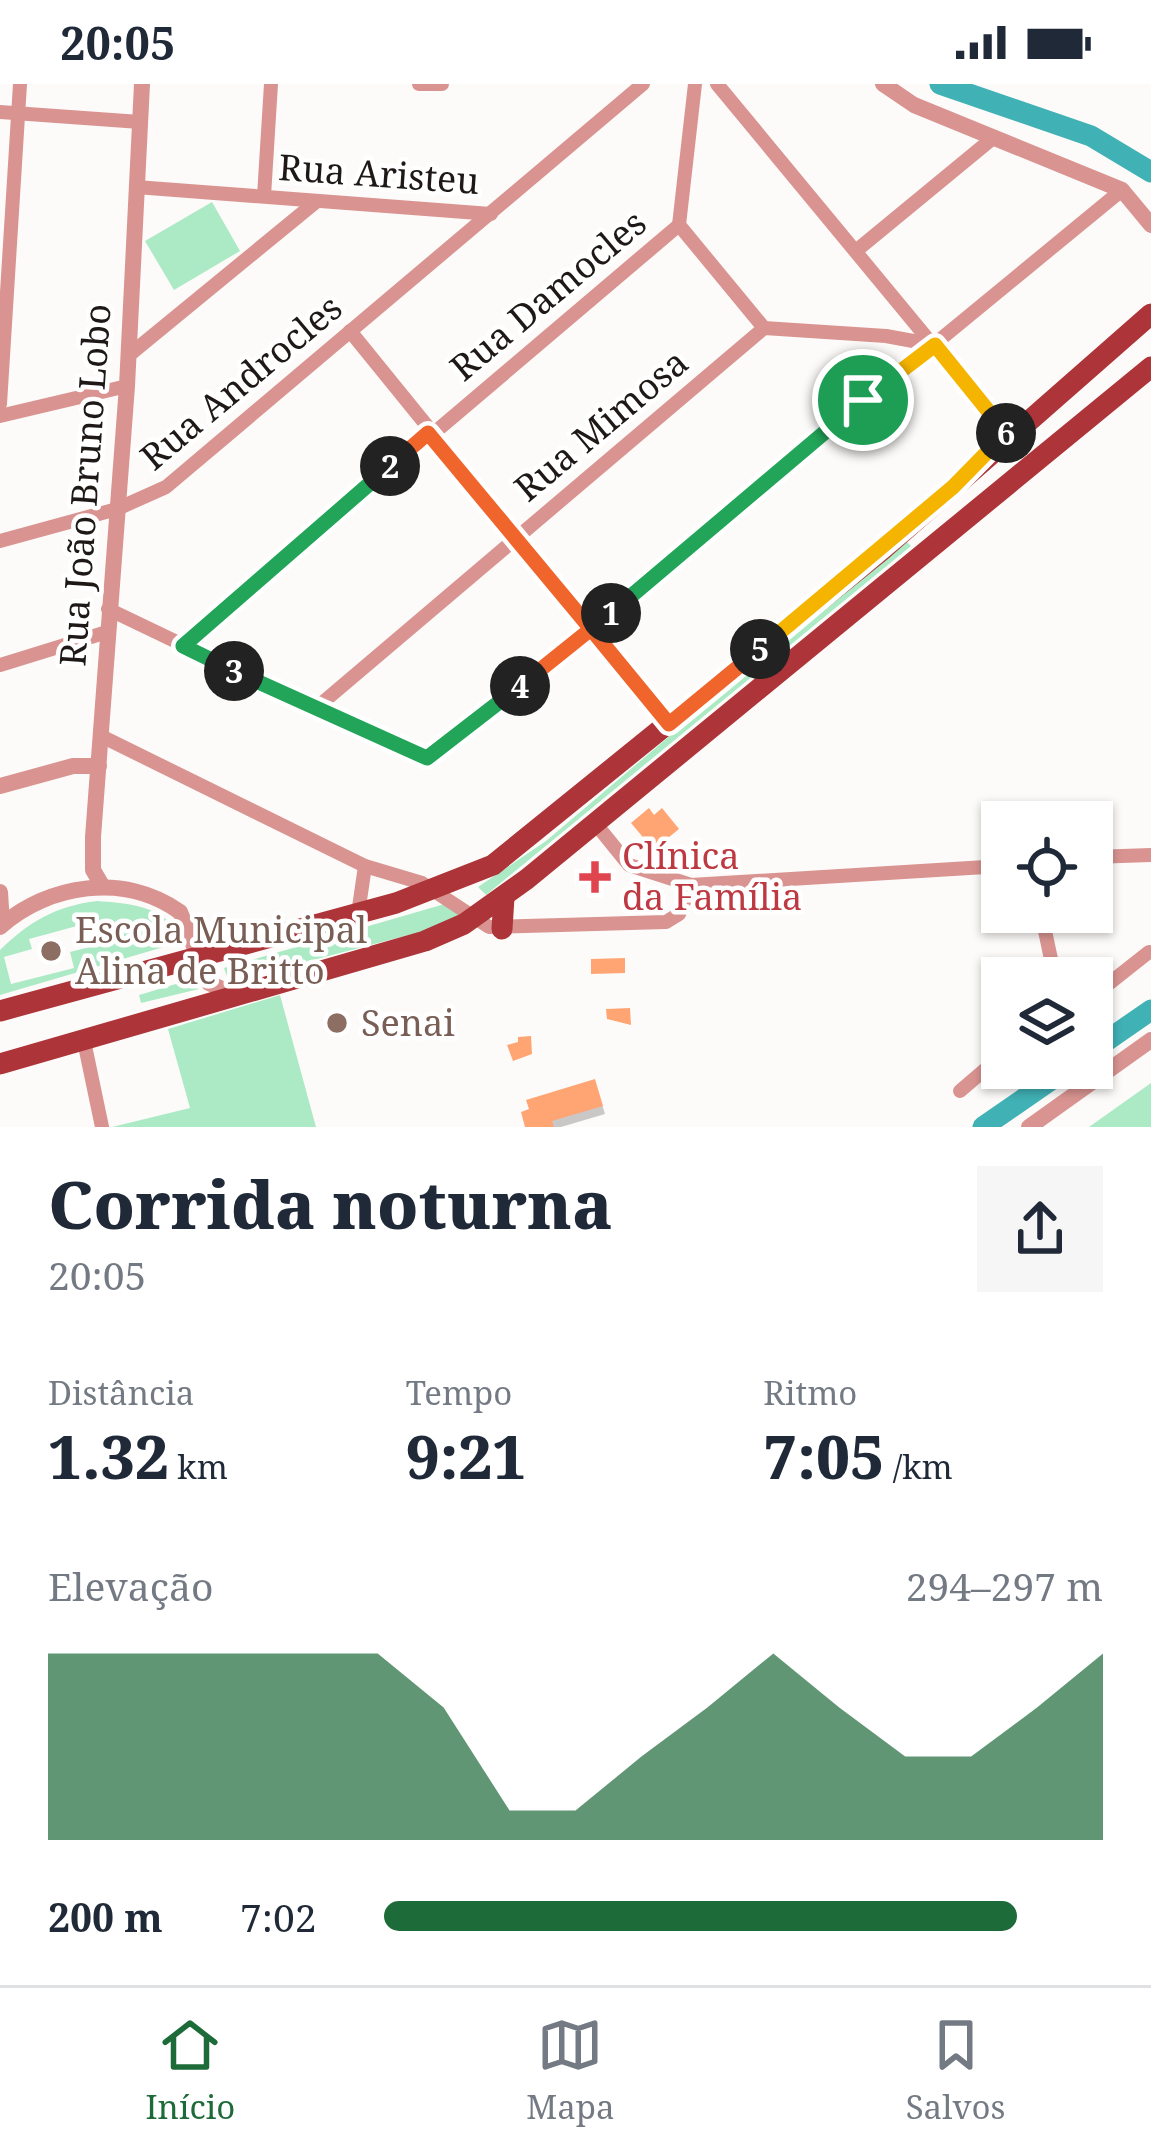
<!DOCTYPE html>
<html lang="pt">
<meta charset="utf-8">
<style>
:root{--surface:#fff;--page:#f6f6f7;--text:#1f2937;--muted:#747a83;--line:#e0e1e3;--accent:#1e6b3a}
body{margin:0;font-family:"Noto Serif",serif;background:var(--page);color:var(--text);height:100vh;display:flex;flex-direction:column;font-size:45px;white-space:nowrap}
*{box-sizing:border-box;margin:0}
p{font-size:39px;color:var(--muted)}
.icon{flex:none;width:66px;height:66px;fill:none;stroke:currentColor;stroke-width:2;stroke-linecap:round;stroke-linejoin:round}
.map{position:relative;height:1043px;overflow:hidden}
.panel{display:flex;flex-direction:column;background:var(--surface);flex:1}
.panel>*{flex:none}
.controls{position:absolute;left:981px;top:717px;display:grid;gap:24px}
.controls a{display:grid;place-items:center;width:132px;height:132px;border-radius:0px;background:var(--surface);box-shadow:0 3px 9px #0004;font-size:60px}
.pin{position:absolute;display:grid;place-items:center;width:102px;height:102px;color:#fff;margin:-51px;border:6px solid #fff;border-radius:50%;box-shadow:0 3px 12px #0007}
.km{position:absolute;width:60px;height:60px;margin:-30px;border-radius:50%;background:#222;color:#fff;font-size:33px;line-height:60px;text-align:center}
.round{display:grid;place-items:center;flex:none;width:126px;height:126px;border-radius:0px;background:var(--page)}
.head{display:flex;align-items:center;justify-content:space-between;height:204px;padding:0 48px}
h1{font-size:66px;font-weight:800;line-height:90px}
.figures{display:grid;grid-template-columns:repeat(3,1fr);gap:18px;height:204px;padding:12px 48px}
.figures div{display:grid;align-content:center}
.figures b{font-size:60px;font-weight:800}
.figures small{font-size:33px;font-weight:400}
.figures p{font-size:33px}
.chart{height:336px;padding:24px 48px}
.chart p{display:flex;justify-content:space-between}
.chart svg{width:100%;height:216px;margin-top:12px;fill:var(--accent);opacity:.7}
ul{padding:0 48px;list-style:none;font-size:39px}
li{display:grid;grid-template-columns:192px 144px 1fr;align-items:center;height:90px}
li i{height:30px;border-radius:15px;background:var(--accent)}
.status{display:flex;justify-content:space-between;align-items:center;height:84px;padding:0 60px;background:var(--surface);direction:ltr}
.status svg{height:33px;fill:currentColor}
.dock{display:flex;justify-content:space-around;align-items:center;height:168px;border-top:3px solid var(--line);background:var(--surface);font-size:33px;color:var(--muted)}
.dock a{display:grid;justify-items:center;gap:6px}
.dock .current{color:var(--accent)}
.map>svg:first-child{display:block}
.green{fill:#aceac5;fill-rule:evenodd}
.shadow{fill:#0003}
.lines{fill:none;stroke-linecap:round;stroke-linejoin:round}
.river{stroke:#40b1b5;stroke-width:21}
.building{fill:#ffa573}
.minor{stroke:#d99491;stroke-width:14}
.tertiary{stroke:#d99491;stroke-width:16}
.primary{stroke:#ad3439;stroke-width:21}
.split-1-casing{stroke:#fff;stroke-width:24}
.split-2-casing{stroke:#fff;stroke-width:24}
.split-3-casing{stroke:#fff;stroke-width:24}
.split-4-casing{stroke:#fff;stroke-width:24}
.split-5-casing{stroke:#fff;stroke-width:24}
.split-6-casing{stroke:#fff;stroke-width:24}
.split-7-casing{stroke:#fff;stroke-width:24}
.split-1{stroke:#22a559;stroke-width:15}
.split-2{stroke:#f0652b;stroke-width:15}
.split-3{stroke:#22a559;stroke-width:15}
.split-4{stroke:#22a559;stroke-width:15}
.split-5{stroke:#f0652b;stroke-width:15}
.split-6{stroke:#f5b400;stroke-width:15}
.split-7{stroke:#f5b400;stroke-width:15}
.health-dot{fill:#e0444e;stroke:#fff;stroke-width:4.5}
.education-dot{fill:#8d6e63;stroke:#fff;stroke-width:4.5}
.labels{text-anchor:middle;stroke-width:9;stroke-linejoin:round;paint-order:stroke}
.street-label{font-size:36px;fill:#1e1917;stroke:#fff}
.health-label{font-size:36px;fill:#be3a42;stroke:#fff;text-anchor:start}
.education-label{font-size:36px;fill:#785e54;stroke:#fff;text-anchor:start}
</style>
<div class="status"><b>20:05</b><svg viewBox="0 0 49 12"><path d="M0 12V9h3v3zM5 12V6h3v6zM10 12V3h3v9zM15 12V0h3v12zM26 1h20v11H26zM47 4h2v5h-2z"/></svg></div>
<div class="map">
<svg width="1151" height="1043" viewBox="0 0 1151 1043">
<rect width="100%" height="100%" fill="#fdfbf9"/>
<!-- green -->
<g class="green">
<path d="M212,118l28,49 -66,39 -29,-49z"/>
<path d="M903,454l8,8 -425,349 -8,-8 68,-46z"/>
<path d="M97,817c28,2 67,4 80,33l-3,10 -174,51v-45c30,-29 56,-44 97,-49zM99,836l6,23 -35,9 4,16 -63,16 -7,-27 28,-8 -3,-10z"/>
<path d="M448,819l15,11 -39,17 -195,51 -5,-14z"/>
<path d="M196,894l3,11 -58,14 -2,-8z"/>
<path d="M280,911l36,132h-204l78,-19 -22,-79z"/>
<path d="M1151,999v44h-62z"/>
</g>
<!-- shadow -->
<path class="shadow" d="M598,1007l7,23 -44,13h-32z"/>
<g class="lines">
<!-- river -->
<g class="river">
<path d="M940,0l151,52 60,36"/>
<path d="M1092,967l59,-41"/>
<path d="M983,1043l85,-59"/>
</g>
</g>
<!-- building -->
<g class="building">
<path d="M649,724l5,7 8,-7 17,21 -32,26 -6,-8 6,-5 -16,-19z"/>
<path d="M625,874v15l-34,1v-15z"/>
<path d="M630,924l1,17 -24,-6 -1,-10z"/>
<path d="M531,952l1,18 -19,7 -6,-16 11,-3v-5z"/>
<path d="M595,995l8,27 -51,15 2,6h-29l-4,-15 8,-3 -3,-9z"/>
</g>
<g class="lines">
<!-- minor -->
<g class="minor">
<path d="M419,0h23"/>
<path d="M695,0l-16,141 85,103 122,8 49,9"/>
<path d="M717,0l291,352"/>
<path d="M0,28l140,10"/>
<path d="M136,103l355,27"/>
<path d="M264,112l7,-112"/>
<path d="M857,166l136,-112"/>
<path d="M350,247l319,393"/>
<path d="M128,272l189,-155"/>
<path d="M0,320l20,-320"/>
<path d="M0,332l127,-30"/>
<path d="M0,457l117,-32 49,-22 477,-403"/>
<path d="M108,525l309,148 19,-3 686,-564"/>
<path d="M183,562l496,-421"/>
<path d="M0,581l107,-33"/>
<path d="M315,625l449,-381"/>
<path d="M101,652l264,130 57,17 67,44 177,-5 13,-8 12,-29"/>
<path d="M595,739l34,42 62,20 311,-19"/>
<path d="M1092,773l59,-2"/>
<path d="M1041,828l14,66"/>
<path d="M358,830l7,-48"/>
<path d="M1092,913l57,-45"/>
<path d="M84,957l18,86"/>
<path d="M960,1007l42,-36"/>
</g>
<!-- tertiary -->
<g class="tertiary">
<path d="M883,0l31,21 208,85 29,35"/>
<path d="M0,702l73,-20h26"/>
<path d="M103,803l-10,-17v-33l34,-451 15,-302"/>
<path d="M0,808l2,32"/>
<path d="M0,843c48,-43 125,-55 180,-15l29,71 28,13"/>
<path d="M1029,1043l122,-87"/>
</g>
<!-- primary -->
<g class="primary">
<path d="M502,845l2,-32"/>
<path d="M0,927l396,-108 97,-38 388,-314 270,-237"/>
<path d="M0,980l425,-123 39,-17 63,-45 624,-512"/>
</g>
</g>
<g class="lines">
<!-- split-1 casing -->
<g class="split-1-casing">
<path id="split-1" d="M611,529l252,-213"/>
</g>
<!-- split-2 casing -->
<g class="split-2-casing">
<path id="split-2" d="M390,382l38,-33 163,196 20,-16"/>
</g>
<!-- split-3 casing -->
<g class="split-3-casing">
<path id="split-3" d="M234,587l-51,-25 207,-180"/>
</g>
<!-- split-4 casing -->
<g class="split-4-casing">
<path id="split-4" d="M234,587l193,87 93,-72"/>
</g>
<!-- split-5 casing -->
<g class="split-5-casing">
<path id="split-5" d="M520,602l71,-57 78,95 91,-75"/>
</g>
<!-- split-6 casing -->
<g class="split-6-casing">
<path id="split-6" d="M760,565l193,-162 53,-54"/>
</g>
<!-- split-7 casing -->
<g class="split-7-casing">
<path id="split-7" d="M863,316l72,-55 71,88"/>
</g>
<!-- split-1 -->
<use href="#split-1" class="split-1"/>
<!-- split-2 -->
<use href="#split-2" class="split-2"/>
<!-- split-3 -->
<use href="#split-3" class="split-3"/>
<!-- split-4 -->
<use href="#split-4" class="split-4"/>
<!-- split-5 -->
<use href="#split-5" class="split-5"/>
<!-- split-6 -->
<use href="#split-6" class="split-6"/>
<!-- split-7 -->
<use href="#split-7" class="split-7"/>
</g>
<!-- markers -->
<path class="health-dot" d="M589 775h12v12h12v12h-12v12h-12v-12h-12v-12h12z"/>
<g class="education-dot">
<circle cx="51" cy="867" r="12"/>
<circle cx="337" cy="939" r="12"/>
</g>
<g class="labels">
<!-- street labels -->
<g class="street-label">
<text transform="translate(379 90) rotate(4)" y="13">Rua Aristeu</text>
<text transform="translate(548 211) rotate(-40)" y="13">Rua Damocles</text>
<text transform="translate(241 298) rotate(-40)" y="13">Rua Androcles</text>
<text transform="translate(601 341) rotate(-40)" y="13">Rua Mimosa</text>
<text transform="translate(85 401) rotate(-86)" y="13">Rua João Bruno Lobo</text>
</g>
<!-- health labels -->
<g class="health-label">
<text x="622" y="785">Clínica<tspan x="622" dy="41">da Família</tspan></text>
</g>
<!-- education labels -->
<g class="education-label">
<text x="75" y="859">Escola Municipal<tspan x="75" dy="41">Alina de Britto</tspan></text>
<text x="361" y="952">Senai</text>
</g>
</g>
</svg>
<div class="controls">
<a><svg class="icon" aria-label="locate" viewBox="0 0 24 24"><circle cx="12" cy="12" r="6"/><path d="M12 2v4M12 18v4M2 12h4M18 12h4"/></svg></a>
<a><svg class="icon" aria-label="layers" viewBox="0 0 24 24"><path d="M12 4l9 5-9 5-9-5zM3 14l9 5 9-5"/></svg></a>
</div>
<div class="pin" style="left:863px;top:316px;background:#1e9e55"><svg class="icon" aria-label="arrive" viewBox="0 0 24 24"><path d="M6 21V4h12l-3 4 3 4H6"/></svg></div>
<b class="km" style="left:611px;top:529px">1</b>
<b class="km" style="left:390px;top:382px">2</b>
<b class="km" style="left:234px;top:587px">3</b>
<b class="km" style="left:520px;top:602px">4</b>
<b class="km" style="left:760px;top:565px">5</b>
<b class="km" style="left:1006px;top:349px">6</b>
</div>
<section class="panel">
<div class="head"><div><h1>Corrida noturna</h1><p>20:05</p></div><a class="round"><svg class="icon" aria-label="share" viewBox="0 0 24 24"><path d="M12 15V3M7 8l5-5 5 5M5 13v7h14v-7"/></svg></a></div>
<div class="figures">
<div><p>Distância</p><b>1.32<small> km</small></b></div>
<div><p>Tempo</p><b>9:21</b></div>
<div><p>Ritmo</p><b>7:05<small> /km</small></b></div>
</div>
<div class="chart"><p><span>Elevação</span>294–297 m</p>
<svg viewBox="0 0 160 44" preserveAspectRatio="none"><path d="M0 44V6L10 6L20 6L30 6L40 6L50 6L60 17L70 38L80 38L90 27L100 17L110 6L120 17L130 27L140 27L150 17L160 6V44z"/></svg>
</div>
<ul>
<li><b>200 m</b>7:02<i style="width:88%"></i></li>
</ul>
</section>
<nav class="dock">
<a class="current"><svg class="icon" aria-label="home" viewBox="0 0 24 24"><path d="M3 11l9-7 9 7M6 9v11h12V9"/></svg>Início</a>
<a><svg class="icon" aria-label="map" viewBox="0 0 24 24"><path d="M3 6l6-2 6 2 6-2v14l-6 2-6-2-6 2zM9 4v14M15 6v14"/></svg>Mapa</a>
<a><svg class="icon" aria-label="saved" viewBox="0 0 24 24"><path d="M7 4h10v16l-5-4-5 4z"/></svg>Salvos</a>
</nav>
